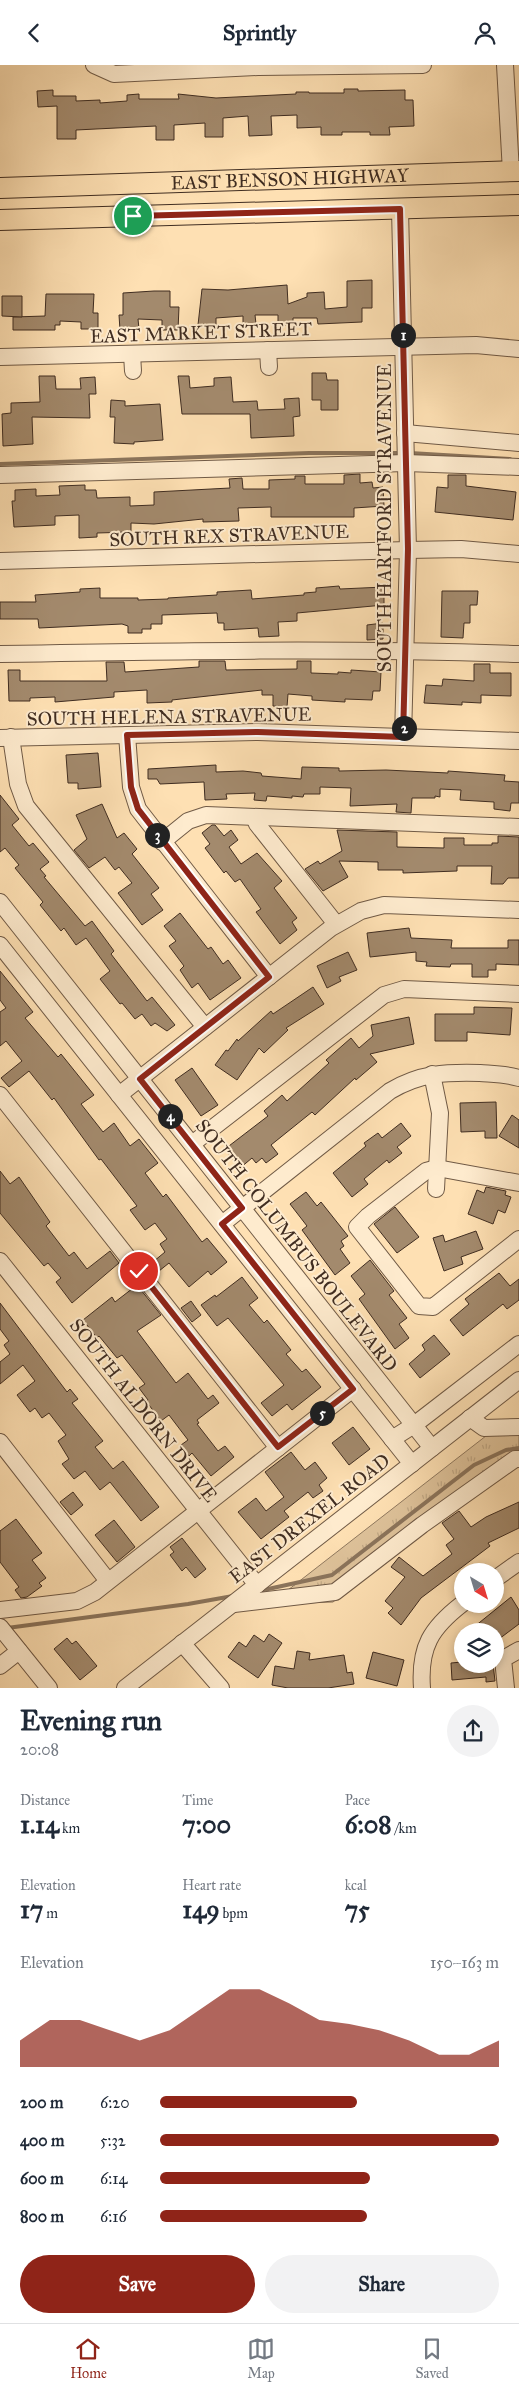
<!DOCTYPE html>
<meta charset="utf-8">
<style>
:root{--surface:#fff;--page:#f2f2f3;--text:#1f2937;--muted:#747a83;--line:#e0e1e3;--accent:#8f2418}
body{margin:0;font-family:"IM FELL Great Primer",serif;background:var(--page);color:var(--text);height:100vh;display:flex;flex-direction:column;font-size:19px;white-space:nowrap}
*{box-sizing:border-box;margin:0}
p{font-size:16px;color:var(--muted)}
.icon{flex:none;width:28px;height:28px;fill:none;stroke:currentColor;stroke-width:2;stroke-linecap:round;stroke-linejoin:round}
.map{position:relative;height:1623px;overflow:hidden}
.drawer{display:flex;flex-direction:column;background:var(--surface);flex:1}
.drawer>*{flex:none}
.needle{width:32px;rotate:142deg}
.controls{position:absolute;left:454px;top:1498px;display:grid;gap:10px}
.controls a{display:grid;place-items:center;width:50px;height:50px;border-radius:50%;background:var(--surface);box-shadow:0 2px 8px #0003;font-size:25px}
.pin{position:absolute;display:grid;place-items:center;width:42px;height:42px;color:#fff;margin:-21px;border:2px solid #fff;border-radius:50%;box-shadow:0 1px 5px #0007}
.km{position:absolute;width:25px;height:25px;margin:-12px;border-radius:50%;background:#222;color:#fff;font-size:14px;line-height:25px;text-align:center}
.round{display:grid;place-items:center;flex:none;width:52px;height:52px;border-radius:26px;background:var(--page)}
.head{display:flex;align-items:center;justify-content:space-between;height:85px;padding:0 20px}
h1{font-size:28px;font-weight:800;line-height:38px}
.figures{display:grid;grid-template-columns:repeat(3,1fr);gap:8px;height:85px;padding:5px 20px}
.figures div{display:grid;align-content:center}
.figures b{font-size:25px;font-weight:800}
.figures small{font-size:14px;font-weight:400}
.figures p{font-size:14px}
.chart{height:140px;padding:10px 20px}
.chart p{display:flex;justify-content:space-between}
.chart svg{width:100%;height:90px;margin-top:5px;fill:var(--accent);opacity:.7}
.button{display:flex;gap:10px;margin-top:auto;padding:10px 20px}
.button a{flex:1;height:58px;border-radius:30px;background:var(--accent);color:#fff;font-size:20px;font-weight:800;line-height:58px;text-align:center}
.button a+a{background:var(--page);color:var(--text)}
ul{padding:0 20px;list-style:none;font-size:16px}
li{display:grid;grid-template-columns:80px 60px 1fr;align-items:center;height:38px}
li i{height:12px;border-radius:6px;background:var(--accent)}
header{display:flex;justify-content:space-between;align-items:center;height:65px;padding:0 20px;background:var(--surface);font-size:22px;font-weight:800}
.menu{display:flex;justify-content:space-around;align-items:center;height:70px;border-top:1px solid var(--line);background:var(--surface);font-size:14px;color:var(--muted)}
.menu a{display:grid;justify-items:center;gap:2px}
.menu .selected{color:var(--accent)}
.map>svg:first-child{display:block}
.park{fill:url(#park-tufts);stroke:#8f785e}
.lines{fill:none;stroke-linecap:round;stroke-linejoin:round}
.stream{stroke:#8b745b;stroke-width:4}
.building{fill:#a38a6d;stroke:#402d21}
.minor-casing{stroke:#705a46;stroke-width:18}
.major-casing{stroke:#402d21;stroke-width:22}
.minor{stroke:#feebce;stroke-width:16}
.major{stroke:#fee0b3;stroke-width:20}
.route-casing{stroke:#fff;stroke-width:10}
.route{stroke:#8f2418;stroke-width:6}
.labels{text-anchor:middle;stroke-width:4;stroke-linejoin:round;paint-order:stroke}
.street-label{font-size:19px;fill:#402d21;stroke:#feebce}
</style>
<header><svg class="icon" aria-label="back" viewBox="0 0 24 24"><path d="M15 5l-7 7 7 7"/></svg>Sprintly<svg class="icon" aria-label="person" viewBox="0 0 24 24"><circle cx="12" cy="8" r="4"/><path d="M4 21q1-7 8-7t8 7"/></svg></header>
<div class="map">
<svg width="519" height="1623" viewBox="0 0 519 1623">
<defs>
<pattern id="park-tufts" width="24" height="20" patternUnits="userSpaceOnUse" patternTransform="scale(1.25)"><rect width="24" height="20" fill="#dec29a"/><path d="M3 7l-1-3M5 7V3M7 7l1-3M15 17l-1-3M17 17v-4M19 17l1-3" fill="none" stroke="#c0a784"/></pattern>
</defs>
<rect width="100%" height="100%" fill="#fee0b3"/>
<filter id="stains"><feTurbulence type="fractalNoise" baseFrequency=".004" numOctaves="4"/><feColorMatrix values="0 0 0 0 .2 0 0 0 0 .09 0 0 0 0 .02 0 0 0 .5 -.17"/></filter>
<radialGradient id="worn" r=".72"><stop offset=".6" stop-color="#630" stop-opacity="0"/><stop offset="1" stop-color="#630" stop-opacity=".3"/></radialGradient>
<!-- park -->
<path class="park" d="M519,1359v43l-27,11 -159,124 -63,2 230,-179z"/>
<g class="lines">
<!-- stream -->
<g class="stream">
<path d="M410,388l100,6"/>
<path d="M0,399l309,-11h94"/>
<path d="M259,1526l73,-16 142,-110 32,-15 13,-2"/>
<path d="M7,1563l181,-24 45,-8"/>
</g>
</g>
<!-- building -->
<g class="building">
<path d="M344,24h14v2l47,-1v10h8l1,26 -25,1 1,8h-20v-3h-28v3h-21v-8l-24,1v-13l-26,1 1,19 -23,1 -1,-20 -25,2v19h-18v-14l-31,2v15h-18v-14l-80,4v9h-19v-33l-19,1 -1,-16 16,-1v6h23v5l24,-1v3l27,-2v-6l12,-1v5h40l-1,-5 38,4 80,-4v-2h13v1h35z"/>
<path d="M372,215v28h-10v14l-44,2 -1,-6h-24v7h-15v-10h-23l1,9 -13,1v-9l-27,2v7h-18l4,-36 26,1 59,-5 1,19 19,-7v-4l17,-1 1,17 22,-2v-26z"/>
<path d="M154,226h16v16h9l-1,23h-16v-10l-24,-1 1,10 -19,1 -1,-15h4v-22z"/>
<path d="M46,229h48l-1,19h5v16h-17v-7l-21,-1v4h-5v5h-42v-13l32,-1z"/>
<path d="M2,231h20v21l-20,-1z"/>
<path d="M312,308h14l1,7h11v30h-17v-10h-9z"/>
<path d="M39,311h16l1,13h25l-1,-11 15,-1 1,17h-7l1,24 -58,-1 1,27 -30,2 -1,-32 9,-1v-10l29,-1z"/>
<path d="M178,311h11l1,12 24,-2v-8l17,-1 2,25 24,-1 1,9 27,-1 -1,-10 15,-1 1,18 -7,1 1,19 -43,2 -1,-24h-68z"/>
<path d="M111,335l14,1v5l35,-2 3,36 -29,2v2l-20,-1 1,-26h-5z"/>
<path d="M360,409v9l12,-1 1,6 10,-1 1,19 -30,2v9h-83v-10l-33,1 1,13 -36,1v-3l-49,5 -23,-1v9l-34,1v4l-18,1v-23l-24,1v9l-41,2 -2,-26h3v-11l21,-1v7l24,-1 -1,-9 26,-1v5h11l1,8 33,-1v9l24,-1v-13l76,-4 -1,-9 13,-1 1,11h26v-9l26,-1v-3h10v8h39v-9z"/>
<path d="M448,410h18v11l50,6 -3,28 -78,-8 2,-25 11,1z"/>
<path d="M339,521l1,3 44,-2v18l-87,8v8l-19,1 1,14 -20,1 -1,-9 -34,2v-7h-6l-1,-10 -55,2v9h-11v5h-9v4h-14v-7l-6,-2 -83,4 -1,-9h-38v-17h36l-1,-7 45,-3v-3l20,-1v10h38v2l30,-1v-1l49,-3v-3l34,-2 1,9 52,-4v-2l12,-1v-4z"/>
<path d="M442,526h36l-1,14h-7v18h-6l-1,15 -22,-1z"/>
<path d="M383,558v16l-16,1v-15z"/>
<path d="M199,596h26l1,9 71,-1v-8h14v12l27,1v-2l13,1v-3l30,2 -1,19h-7l-1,9 -27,-1v3l-33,-2v-4l-24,-2 -1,13 -14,-1v-11h-11v-5l-90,10v2l-25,1v-13l-33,2v5l-59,5v-5l-25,1v3h-21l-1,-31h12v11h87l-1,-19h18l1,10 74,-5z"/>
<path d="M474,599h16v9h21v23l-30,-1v8l-19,-1v3l-38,-2 2,-18 16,1 1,-7 31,2z"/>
<path d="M98,688l3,34 -23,2v-6h-10l-2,-28z"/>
<path d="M216,700v7l27,-1 18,2 1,3 39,3 1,-12 37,1v3l47,-1 62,3v-2l57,4 -1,6 15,1v21h-8l-1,8 -16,-2v-7l-34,-2 1,-10 -21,-1v8l-5,-1v2h-23l-1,15 -15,-1 1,-8 -47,2 1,-18 -31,-1v7h-16l-1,3 -11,-1v2l-25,-2 -1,5 -12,-1 1,-7 -29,1 1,5 -22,1 -1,-18 -44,2 -3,-5h-9v-10z"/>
<path d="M0,730l19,24 -7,6 17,21 4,-3 16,19 -9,7 6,7 -2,1 41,49 7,-5 22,30 -3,3 36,47 5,-4 23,28 -8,6 -12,-8 -4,3 -9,-12 -7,5 -13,-16 -2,1 -20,-25 10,-8 -24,-33 -10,7 -12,-17 -3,3 -21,-26 3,-3 -28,-34 4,-3 -14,-17 -5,4z"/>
<path d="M102,739l15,34 7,-5 13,16 -5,5 27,34 -8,6 12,16 -21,15 -24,-32 14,-10 -13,-16 -4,3 -10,-13 -16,11 -15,-18 13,-11 -11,-24z"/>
<path d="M212,760h3l9,11 7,-6 7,10 -9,7 12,17 16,-11 25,28 -8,7 23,30 -5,4 5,8 -17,14 -24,-32 5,-3 -21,-30 -5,3 -9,-11 -2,2 -19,-25 5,-4 -8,-11z"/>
<path d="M337,765l60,2v15l47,1v-10h20v7h28v-2h6v-7l21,1v41h-11l-5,6h-12l1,-18h-35v5l-54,2v-3h-25v-8l-39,-1 9,16 -25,14 -18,-22 13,-8 2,3 22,-13z"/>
<path d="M180,848l28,36 3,-2 12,17 5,-4 13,18 -31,22 -12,-17 -6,5 -12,-18 4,-4 -15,-20 7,-5 -12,-15z"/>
<path d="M409,863l2,10 41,2 -1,8h57v-8h11v25l-23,-1v6h-8v7h-16v-13h-21l-1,3 -24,-1 1,-4 -11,-1v-9l-46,5 -3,-24z"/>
<path d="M348,887l9,18 -18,7 2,4 -14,7 -10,-22z"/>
<path d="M0,906l33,41 -8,6 33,39 3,-3 33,41 -13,9 22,28 11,-9 16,23 9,-7 19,24 -13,10 18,24 3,-3 36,48 5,-4 20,24 -16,13 -3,-4 -19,16 -20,-24 -15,12 -6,-9 17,-14 -5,-8 7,-5 -12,-16 -10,7 -15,-20 7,-4 -36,-47 -2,1 -45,-62 -2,2 -23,-29 -20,16 -8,-9 21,-17 -16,-20 -6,5v-34l6,-4 -6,-8z"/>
<path d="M313,922l11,17 -38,24 2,2 -24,23 -5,-5 -22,32 -22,-15 11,-15 2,1 9,-12 1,2 33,-30 2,3z"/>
<path d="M474,942l38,1 -2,27 -43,-3v9h-32v-27h39z"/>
<path d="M409,952l5,27 -44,10 7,8 -21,18 -1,-2 -40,37 -3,-3 -41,33 7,9 -12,9 -4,-5 -6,5 -4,-5 -12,10 -15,-19 43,-33 -4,-5 18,-16 5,6 42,-38 -3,-3 25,-22 8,10 14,-12 -2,-11z"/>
<path d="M192,1003l26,37 -17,11 -26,-36z"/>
<path d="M496,1037l1,36h-12v-7l-24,1 -1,-29z"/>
<path d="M512,1050l7,5v28l-20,-12z"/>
<path d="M401,1058l10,13 -14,11 5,6 -13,10 -2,-3 -23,19 4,5 -16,13 -19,-24 33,-27 -2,-3 14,-10 4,5z"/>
<path d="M0,1106l10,13 9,-7 31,45 -4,4 23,30 5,-4 13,17 23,-18 9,12 -47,40 -16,-21 5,-4 -13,-15 -4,3 -44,-53z"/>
<path d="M486,1122l20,4 -1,4 6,2 -6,16 -7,-3 -5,14 -25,-10 9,-24 7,3z"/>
<path d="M306,1127l11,14 4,-4 27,34 -7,5 3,5 -4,3 10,14 -15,12 -33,-45 5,-4 -17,-22z"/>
<path d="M395,1142l24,30 -22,16 -23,-29z"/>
<path d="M476,1166l7,18 -22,8 2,7 -19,7 -11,-33 10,-3 2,7z"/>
<path d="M370,1195l24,31 -5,4 18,23 -8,6 10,14 -14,11 -36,-50 6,-5 -14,-18z"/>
<path d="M499,1208l11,13 9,-7v21l-12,9 -4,-5 -40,32 -13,-16 19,-16 -4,-5z"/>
<path d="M242,1212l16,21 -9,7 15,18 3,-3 24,30 -5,4 16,18 4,-3 15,18 -29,23 -5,-6 -15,12 -11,-13 23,-18 -56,-67 -11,8 -16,-21 14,-10 1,2z"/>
<path d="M137,1220l24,30 -24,16 39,52 12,-10 20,26 5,-4 6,8 -22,17 2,3 -2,1 21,27 7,-5 9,11 -23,19 -19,-23 -3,3 -8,-11 7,-5 -19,-25 -8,6 -15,-20 2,-1 -9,-12 6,-4 -23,-29 -5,3 -18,-22 -2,2 -14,-18 29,-23 3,5z"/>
<path d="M191,1236l10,14 -9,7 -11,-14z"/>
<path d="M0,1238l67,89 3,-3 8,10 -6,4 31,38 -8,6 18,22 10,-8 36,46 -18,14 -31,-39 -10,8 -15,-19 -11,8 -12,-15 7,-5 -11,-18 8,-6 -17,-22 -7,5 -7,-10 -5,4 -13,-17 18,-14 -12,-16 -23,19v-22l10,-8 -6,-9 5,-4 -9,-12z"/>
<path d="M434,1270l16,19 -30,24 -11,-14 16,-14 -3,-5z"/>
<path d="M353,1362l17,22 -21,16 -17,-22z"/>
<path d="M291,1387l14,18 10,-8 12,16 -8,7 4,6 -10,7 -5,-6 -24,19 5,6 -28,22 -23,-27 18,-14 10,13 18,-14 -19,-25z"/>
<path d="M73,1427l10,13 -12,10 -11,-13z"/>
<path d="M519,1437v26l-31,15 2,3 -69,52 -20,27 -13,-12 5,-5 -8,-7 20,-24 -14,-10 8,-10 24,19 29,-22 -6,-9 8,-6 -12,-16 17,-12 12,16 15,-10z"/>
<path d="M16,1454l26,34 -10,7 14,18 -7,5 3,3 -15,11 -6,1 -6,-8 4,-3 -19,-25v-31z"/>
<path d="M114,1455l21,27 -18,15 -22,-27z"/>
<path d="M182,1473l24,31 -11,9 -9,-11 -4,4 -12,-16 4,-3 -4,-5z"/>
<path d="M511,1532l8,13v14l-24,18v-11h-26z"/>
<path d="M269,1569l13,9 -24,35 -30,-21 11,-15 7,5 8,-12 10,7z"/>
<path d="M67,1573l5,6 4,-3 21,25 -17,14 -26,-31z"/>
<path d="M297,1586l13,2 -1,7 35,-5 3,18 5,-1 2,12 -26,4h-40l-16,-3 3,-19 19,3z"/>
<path d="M373,1587l31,8 -7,26 -31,-8z"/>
<path d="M462,1597l31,2 2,17 -9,1v-5l-34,3 -1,-17z"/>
</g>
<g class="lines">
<!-- minor casing -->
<g class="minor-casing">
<g id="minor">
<path d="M94,0l20,9 144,-7 165,-2"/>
<path d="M505,0l6,107"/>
<path d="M400,144l8,341 -5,187"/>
<path d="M268,285l1,17"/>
<path d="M132,289l1,17"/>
<path d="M0,292l476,-12 43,4"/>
<path d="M405,368l114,10"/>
<path d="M0,410l406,-12 113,4"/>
<path d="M0,496l408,-11 53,-1 58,5"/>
<path d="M0,589c173,-3 346,-6 519,0"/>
<path d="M127,670l4,52 7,22 131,168"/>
<path d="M11,672l7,47 8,22 179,221"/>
<path d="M0,673l258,-6 261,9"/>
<path d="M254,752l3,7 79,100"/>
<path d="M162,777l26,-21 18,-6 313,12"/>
<path d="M0,837l432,546"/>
<path d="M0,880l412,519"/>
<path d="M432,1009l8,39 -4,76"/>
<path d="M0,1030l278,353"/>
<path d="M119,1030l212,-167 30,-17 23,-6 135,5"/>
<path d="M192,1079l192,-149 20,-6 115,5"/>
<path d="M519,1118l-82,-15 -11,3 -58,45 -11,11 62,79 14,1 86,-68"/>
<path d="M222,1159l168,-133c30,-18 56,-19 90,-18 13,1 26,1 39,5"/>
<path d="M0,1196l257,324"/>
<path d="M470,1353l14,10 35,-1"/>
<path d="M392,1374l22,-14 105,-81"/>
<path d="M0,1377l108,139"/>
<path d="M495,1514l24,-17"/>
<path d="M234,1539l101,-12 87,-67 93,-66h4"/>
<path d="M0,1545l77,-9 18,-9 258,-203"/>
<path d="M0,1562l49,61"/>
<path d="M182,1578l39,45"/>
<path d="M0,1601l19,-15"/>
<path d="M125,1623l394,-308"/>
<path d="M422,1623c-3,-41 9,-60 40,-84"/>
<path d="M506,1623l-3,-29 16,-9"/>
</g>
</g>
<!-- major casing -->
<g class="major-casing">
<g id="major">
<path id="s1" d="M0,123l519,-17"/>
<path d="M0,155l519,-15"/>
</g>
</g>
<!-- minor -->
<use href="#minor" class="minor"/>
<!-- major -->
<use href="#major" class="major"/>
</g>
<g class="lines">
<!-- route casing -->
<g class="route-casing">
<path id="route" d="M133,151l267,-7 8,340 -5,188 -145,-5 -131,3 4,52 7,22 131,168 -129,102 102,129 -20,16 131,165 -75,58 -139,-176"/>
</g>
<!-- route -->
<use href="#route" class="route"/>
</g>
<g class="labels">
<!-- street labels -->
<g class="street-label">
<text dy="7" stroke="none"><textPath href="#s1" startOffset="290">EAST BENSON HIGHWAY</textPath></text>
<text transform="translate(201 267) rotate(-2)" y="7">EAST MARKET STREET</text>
<text transform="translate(384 453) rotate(-90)" y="7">SOUTH HARTFORD STRAVENUE</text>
<text transform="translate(229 470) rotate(-2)" y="7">SOUTH REX STRAVENUE</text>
<text transform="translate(169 651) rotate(-1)" y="7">SOUTH HELENA STRAVENUE</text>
<text transform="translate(297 1180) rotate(52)" y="7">SOUTH COLUMBUS BOULEVARD</text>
<text transform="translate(144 1345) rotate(52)" y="7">SOUTH ALDORN DRIVE</text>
<text transform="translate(309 1453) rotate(-38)" y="7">EAST DREXEL ROAD</text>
</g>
</g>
<rect width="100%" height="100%" filter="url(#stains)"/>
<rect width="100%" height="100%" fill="url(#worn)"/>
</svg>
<div class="controls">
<a><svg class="needle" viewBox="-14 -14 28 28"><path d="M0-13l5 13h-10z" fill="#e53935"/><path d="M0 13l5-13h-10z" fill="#747a83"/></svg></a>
<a><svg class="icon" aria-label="layers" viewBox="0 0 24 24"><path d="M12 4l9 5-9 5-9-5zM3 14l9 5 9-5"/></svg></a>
</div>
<div class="pin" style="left:133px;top:151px;background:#1e9e55"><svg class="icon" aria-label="arrive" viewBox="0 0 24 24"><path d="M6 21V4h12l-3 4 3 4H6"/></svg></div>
<div class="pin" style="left:139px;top:1206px;background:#d93025"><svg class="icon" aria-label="check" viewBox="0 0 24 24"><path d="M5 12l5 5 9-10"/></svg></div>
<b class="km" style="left:403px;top:270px">1</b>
<b class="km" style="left:404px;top:663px">2</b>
<b class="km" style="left:157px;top:770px">3</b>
<b class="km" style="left:170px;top:1051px">4</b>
<b class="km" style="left:322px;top:1348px">5</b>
</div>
<section class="drawer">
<div class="head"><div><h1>Evening run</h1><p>20:08</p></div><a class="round"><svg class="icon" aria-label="share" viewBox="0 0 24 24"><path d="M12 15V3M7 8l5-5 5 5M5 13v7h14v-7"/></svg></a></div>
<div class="figures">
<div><p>Distance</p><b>1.14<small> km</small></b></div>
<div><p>Time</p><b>7:00</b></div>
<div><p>Pace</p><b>6:08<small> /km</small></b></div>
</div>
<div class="figures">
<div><p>Elevation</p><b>17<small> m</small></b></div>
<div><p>Heart rate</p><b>149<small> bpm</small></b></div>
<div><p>kcal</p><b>75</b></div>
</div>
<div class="chart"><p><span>Elevation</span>150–163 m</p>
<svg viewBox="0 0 160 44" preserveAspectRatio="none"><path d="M0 44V31L10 21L20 21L30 26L40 31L50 26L60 16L70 6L80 6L90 13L100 21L110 23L120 26L130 31L140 38L150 38L160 31V44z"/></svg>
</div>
<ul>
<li><b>200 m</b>6:20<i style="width:58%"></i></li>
<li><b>400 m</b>5:32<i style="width:100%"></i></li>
<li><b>600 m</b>6:14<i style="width:62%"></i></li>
<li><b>800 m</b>6:16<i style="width:61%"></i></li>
</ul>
<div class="button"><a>Save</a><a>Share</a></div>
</section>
<nav class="menu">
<a class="selected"><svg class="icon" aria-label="home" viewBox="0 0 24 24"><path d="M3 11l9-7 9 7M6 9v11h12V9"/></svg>Home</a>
<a><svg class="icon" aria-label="map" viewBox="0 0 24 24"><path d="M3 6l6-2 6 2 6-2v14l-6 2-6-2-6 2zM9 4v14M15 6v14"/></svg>Map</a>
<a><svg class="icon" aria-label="saved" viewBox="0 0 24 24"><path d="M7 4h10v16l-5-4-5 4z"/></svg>Saved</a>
</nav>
